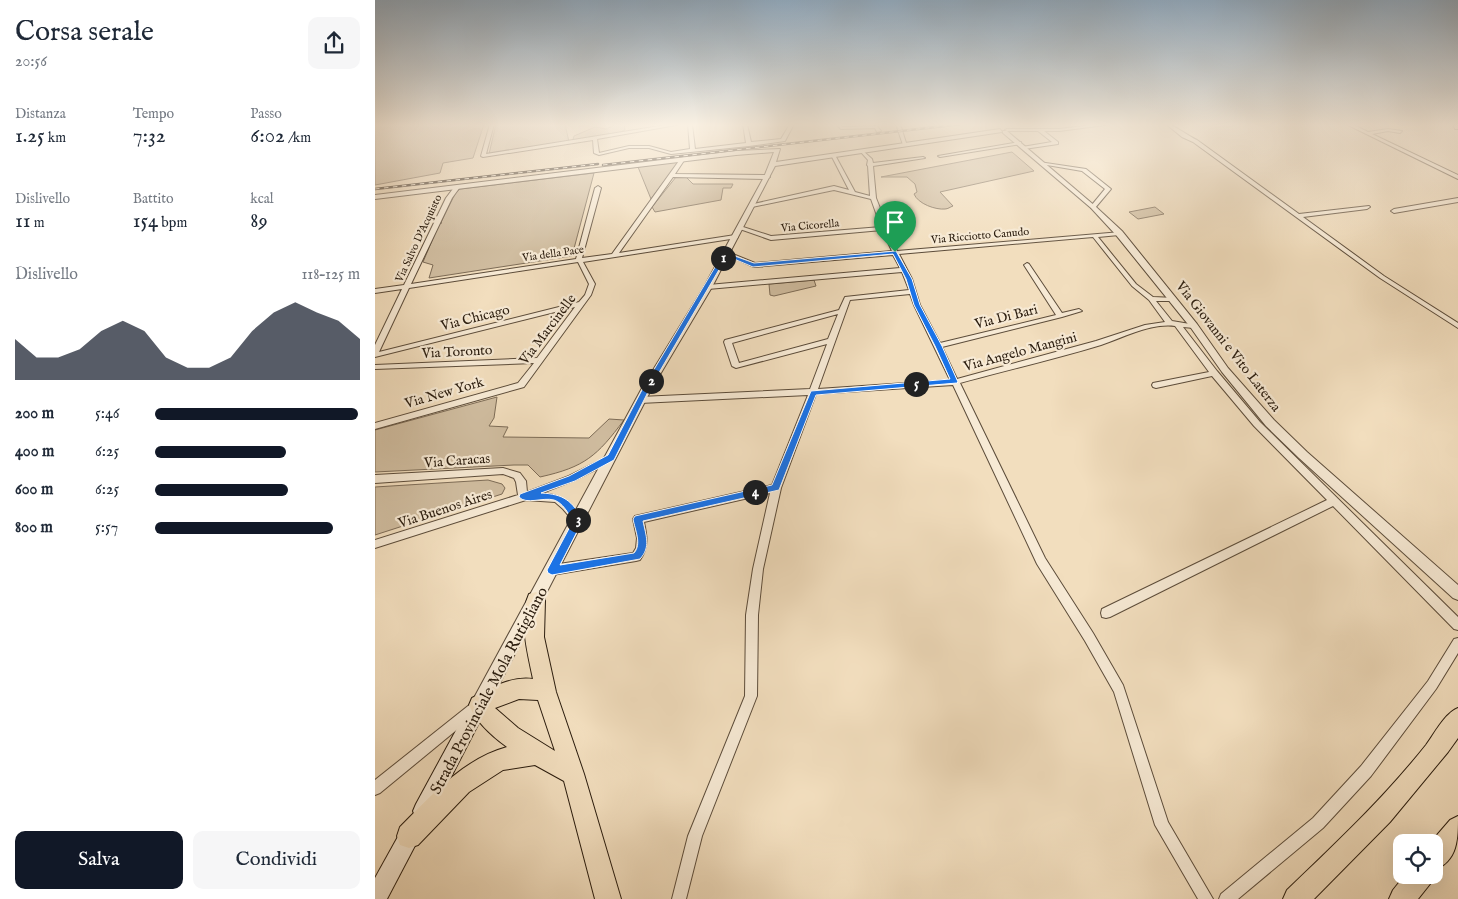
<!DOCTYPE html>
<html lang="it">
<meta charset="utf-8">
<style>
:root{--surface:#fff;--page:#f6f6f7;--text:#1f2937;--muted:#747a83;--accent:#111827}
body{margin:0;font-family:"IM FELL English",serif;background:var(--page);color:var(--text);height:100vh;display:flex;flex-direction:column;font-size:19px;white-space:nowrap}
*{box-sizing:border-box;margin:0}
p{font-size:16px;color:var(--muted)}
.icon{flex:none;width:28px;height:28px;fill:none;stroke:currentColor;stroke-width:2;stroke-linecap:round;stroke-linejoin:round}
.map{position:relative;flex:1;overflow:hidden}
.details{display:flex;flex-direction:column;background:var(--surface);width:375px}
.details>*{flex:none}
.fabs{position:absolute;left:1018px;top:834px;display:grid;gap:10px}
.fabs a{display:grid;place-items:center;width:50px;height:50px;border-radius:10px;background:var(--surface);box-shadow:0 5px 20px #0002;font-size:25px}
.pin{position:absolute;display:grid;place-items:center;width:42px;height:42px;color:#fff;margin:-51px -21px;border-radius:50% 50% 50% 0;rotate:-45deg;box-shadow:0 0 5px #0007}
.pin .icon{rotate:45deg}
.km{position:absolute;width:25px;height:25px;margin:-12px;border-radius:50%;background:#222;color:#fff;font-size:14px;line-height:25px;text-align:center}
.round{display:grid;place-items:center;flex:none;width:52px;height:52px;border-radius:10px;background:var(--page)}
.summary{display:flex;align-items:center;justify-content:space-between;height:85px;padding:0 15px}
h1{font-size:28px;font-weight:600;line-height:38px}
.stats{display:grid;grid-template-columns:repeat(3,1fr);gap:8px;height:85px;padding:5px 15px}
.stats div{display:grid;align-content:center}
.stats b{font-size:21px;font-weight:600}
.stats small{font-size:14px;font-weight:400}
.stats p{font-size:14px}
.chart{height:140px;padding:10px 15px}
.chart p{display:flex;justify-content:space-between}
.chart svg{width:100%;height:90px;margin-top:5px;fill:var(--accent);opacity:.7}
.button{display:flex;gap:10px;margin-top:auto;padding:10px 15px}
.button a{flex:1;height:58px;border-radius:10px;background:var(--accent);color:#fff;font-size:20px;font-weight:600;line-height:58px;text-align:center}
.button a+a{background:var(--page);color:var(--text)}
ul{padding:0 15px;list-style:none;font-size:16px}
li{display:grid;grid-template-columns:80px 60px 1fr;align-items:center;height:38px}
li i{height:12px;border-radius:6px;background:var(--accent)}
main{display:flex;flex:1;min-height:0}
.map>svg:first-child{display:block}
.green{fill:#d0bda0;stroke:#7d6c57}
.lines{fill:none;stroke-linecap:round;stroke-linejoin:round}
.minor-casing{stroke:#5c4c3a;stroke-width:2}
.tertiary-casing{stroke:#5c4c3a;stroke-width:2}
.secondary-casing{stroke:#2a1c0e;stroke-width:2}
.trunk-casing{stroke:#2a1c0e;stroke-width:2}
.minor{fill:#f7ead5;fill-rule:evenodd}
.tertiary{fill:#f7ead5;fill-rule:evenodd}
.secondary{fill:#f7ead5;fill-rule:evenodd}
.trunk{fill:#f2debe;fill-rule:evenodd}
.rail-casing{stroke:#2a1c0e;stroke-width:2.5}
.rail{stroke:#f7ead5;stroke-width:1;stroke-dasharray:4.5;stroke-linecap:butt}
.route{fill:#1a73e8;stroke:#fff;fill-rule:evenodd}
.labels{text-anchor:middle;stroke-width:4.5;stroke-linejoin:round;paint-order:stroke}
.far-street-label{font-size:11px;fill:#2a1c0e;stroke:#f7ead5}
.street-label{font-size:14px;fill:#2a1c0e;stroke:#f7ead5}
.near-street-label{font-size:16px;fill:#2a1c0e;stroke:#f7ead5}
</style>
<main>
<section class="details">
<div class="summary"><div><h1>Corsa serale</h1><p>20:56</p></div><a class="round"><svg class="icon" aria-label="share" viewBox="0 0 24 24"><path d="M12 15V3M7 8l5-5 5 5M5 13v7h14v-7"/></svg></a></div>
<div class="stats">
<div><p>Distanza</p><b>1.25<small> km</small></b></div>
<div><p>Tempo</p><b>7:32</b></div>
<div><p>Passo</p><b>6:02<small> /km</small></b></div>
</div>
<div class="stats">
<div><p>Dislivello</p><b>11<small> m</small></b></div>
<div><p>Battito</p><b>154<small> bpm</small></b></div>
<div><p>kcal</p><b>89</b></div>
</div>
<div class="chart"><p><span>Dislivello</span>118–125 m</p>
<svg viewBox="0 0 160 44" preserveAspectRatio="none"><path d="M0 44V24L10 33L20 33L30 29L40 20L50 15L60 20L70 33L80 38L90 38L100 33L110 20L120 11L130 6L140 11L150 15L160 24V44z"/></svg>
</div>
<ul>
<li><b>200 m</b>5:46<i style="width:99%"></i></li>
<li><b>400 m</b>6:25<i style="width:64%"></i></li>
<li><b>600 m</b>6:25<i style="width:65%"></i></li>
<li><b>800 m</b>5:57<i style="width:87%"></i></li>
</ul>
<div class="button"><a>Salva</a><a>Condividi</a></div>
</section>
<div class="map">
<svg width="1083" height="899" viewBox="0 0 1083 899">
<rect width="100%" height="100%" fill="#f2debe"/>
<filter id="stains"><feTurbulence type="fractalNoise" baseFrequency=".004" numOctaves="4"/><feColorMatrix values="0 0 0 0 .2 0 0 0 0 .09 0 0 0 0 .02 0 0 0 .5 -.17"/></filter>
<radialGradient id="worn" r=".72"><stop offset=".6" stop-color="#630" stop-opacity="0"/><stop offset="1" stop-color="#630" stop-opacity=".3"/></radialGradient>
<!-- green -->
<g class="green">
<path d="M0,124h109l-11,34 -30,5 -3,10 -65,12z"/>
<path d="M121,124h69l4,18 -80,12z"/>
<path d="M242,124l7,1 1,5 -7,3 -45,7 1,-4 21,-9 11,2z"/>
<path d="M637,152l22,19 -94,21 13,14c-3,1 -5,3 -8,3 -9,1 -27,-5 -31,-15l3,-2 -2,-8 -8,-7h-26z"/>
<path d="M304,161l-28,38 -13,-32z"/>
<path d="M219,173l-22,83 -143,22 4,-13 -10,-3 16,-38 3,-1 -1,-1 14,-28 5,-5z"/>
<path d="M301,177h10l7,7h40l-2,4h-8l-2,12 -66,12 -3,-5z"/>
<path d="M780,207l9,7 -26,5 -9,-7z"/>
<path d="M439,280l2,6 -42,10 -4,-1 -1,-11z"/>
<path d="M122,397l-3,21 -5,8 19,1 -5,10 86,1 20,-19 15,1c-27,36 -39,47 -84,57l-12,-12h-14l-139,7v-42z"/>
<path d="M113,480l14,4 3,4 -3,6 -127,41v-48z"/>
</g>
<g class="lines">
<!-- minor casing -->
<g class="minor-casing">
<g id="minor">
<path d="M115,124h4l-8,30 186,-30h10l-85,15 2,14 30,-7h20l22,6 19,-3 -2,-25h4l3,25 51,-6 -3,-19h4l4,18 30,-3 9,-15h4l-9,17 -36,5 -78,8 -22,-6h-20l-30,7 -5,-2 -1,-13 -110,17 -2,-1z"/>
<path d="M461,124h4l2,3 35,-1 4,5 -4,1 -2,-4 -34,1z"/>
<path d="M521,124h4l7,22 -4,-1z"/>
<path d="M724,124h14l-54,7h-15l14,11v2l-34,5 -2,-1v-1l30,-5 -14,-11h-31l-2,-1 2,-1h52z"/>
<path d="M791,124c7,0 22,12 31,16l102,74 70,-8 1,1 -3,2 -64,8 81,59 74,47v5l-78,-50 -187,-136 -11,-5z"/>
<path d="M971,124h6l16,8 20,-3 14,2 -2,2 -12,-2 -16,3 86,41v4z"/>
<path d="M644,142h2v2l-81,13 -2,-1z"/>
<path d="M487,150l10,9 1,4 50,-6 2,1 -52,8 3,32 21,53 224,-19 1,1 -3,2 -21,2 38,47 17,13 22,1 1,1 -3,2h-17l16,20 24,4 2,1 -4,2 -11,-1 34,44 43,51 198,195v13l-4,-1 -121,-123 -223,111 -4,1 -4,-1 -1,-4 1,-4 225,-109 -73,-74 -42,-50 -56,12 -3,-1 -1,-2 1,-2 56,-11 -34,-46c-25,-3 -50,11 -74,19 -46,14 -94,25 -141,38l85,175 48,75 30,52 45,137 45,77h-15l-43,-74 -41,-133 -29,-51 -48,-77 -84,-179 -137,9 -35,94 -18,81 -5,46 -1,81 -55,140 -16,63h-14l16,-63 57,-140 1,-81 7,-46 17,-76 -126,29c3,14 5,25 -4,38l-4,1 -84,14 -4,-2 -1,-3 1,-3 4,-2 81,-12 3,-5 1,-10 -4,-19 2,-3 137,-31 36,-90 -168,8 -4,-3 4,-3 170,-8 17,-45 -91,24 -4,-2 -8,-24 1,-2 114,-30 6,-13 64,-7 -7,-18 -194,17 -3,-2 3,-2 192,-17 -7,-13 -139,12 -31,-14 5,-1 27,11 137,-12 -10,-21 -111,10 -34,-12 3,-2 31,10 110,-9 -10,-28 -37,-9 -82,17 -3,-2 85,-19 15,4 -18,-35 2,-1 2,1 20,37 15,4 -2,-30 -1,-1 1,-5 -8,-9zM718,237l39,49 17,14 16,22 -20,3 -49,16 -139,38 -15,-32 120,-30 20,-6 -3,-2 -17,4 -33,-49 -2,-1 -3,2 32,50 -116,28 -20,-38 -8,-26 -13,-25zM535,294l4,11 36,75 -132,9 32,-89zM463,314l-10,25 -89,24 -7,-20z"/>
<path d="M306,158l4,1 -10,15 92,1 3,2 -3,2 -94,-2 -54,76 116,-18 3,2 -1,1 -154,24 12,22 -4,11 -67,92 -149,42v-6l143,-40 16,-20 -159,6v-4l162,-7 38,-51 -200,50v-12l27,-56 -27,4v-4l29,-4 42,-87 9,-12 5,1 -8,11 -41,86 165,-25 19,-71 3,-2 3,2 -19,70 30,-4zM203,262l11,22 -4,11 -6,7 -200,50 30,-64z"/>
<path d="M664,162l47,7 25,20 -16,19h-4v-2l14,-17 -23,-18 -41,-7 -2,-1z"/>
<path d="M1083,198v4l-64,11 -3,-2 3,-2z"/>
<path d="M236,455l4,3 -1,2 -39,20 -33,13c19,1 28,10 39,24l2,3 -2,3 -3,1 -3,-1 -12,-14 -8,-7 -29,-2 -151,48v-8l143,-45 -2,-13 -2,-4 -11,-4 -128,9v-8l128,-7 17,5 6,8 1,11 42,-16z"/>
<path d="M1083,638v15l-22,36 -65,87 -48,52 -85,71h-19l2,-5 92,-76 48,-52 67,-85 26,-42z"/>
<path d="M97,704l4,2 2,4 -2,4 -96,79 -5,2v-15l93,-74z"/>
</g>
</g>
<!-- tertiary casing -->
<g class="tertiary-casing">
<g id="tertiary">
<path d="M625,129l2,3 -227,34 -63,121 -60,101 -165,320 -6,2 -6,-2 -2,-6 2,-6 167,-308 62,-101 60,-110 10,-25 -38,3 -361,44v-4l361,-44 44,-2 -4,13z"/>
<path d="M628,131h4l88,75 27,25 75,93 31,44 46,52 33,32 151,133v15l-5,-2 -154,-140 -33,-32 -44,-54 -31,-44 -75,-93 -25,-27 -88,-75z"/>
</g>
</g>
<!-- secondary casing -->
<g class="secondary-casing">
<g id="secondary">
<path d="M104,696l6,3 3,6 -3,6 -55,107 -7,3 -7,-3 -3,-7 3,-7 57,-105z"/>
<path d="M37,821l7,3 3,7 -3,7 -32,61h-12v-21l30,-54z"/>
</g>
</g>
<!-- trunk casing -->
<g class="trunk-casing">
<g id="trunk">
<path d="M1078,124h5v5h-3z"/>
<path d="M161,592l7,2 2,6 -1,37 12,55 28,82 37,125h-26l-31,-118 -29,-16 -32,5 -34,22 -51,53 -9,3 -9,-3 -3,-9 3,-9c31,-31 63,-68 107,-80 -15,-11 -31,-25 -38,-42l3,-7c19,-10 38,-22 61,-19 -5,-25 -15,-60 -4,-85zM144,699l19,1 17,51 -37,-23 -23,-20z"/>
<path d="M1083,708v30l-10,14 -58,70 -76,77h-31l4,-9c48,-46 97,-92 139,-145 9,-12 18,-31 32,-37z"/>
<path d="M1083,816c0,23 0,45 -24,54v-28h-3l19,-22z"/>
<path d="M1030,875h28l-3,9 -12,15h-29l4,-9z"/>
</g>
</g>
<!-- minor -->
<use href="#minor" class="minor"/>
<!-- tertiary -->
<use href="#tertiary" class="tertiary"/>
<!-- secondary -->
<use href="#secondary" class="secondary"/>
<!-- trunk -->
<use href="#trunk" class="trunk"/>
<!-- rail casing -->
<g class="rail-casing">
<g id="rail">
<path d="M228,165l359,-41"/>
<path d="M0,189l223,-25"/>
</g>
</g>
<!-- rail -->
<use href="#rail" class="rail"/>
</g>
<!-- sky -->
<linearGradient id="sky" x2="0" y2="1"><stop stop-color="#91aabf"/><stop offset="0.5" stop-color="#f9f0e2"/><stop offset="1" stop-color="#f9f0e2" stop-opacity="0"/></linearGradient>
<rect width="1083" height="250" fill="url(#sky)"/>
<!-- route -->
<path class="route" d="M521,251l16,28 8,26 22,41 16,36 -1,1 -141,12 -37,95 -136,31c3,15 8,26 -3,38l-88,16 -4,-2 -1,-3 26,-49c-5,-8 -10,-18 -19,-21 -11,-3 -28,5 -35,-3l1,-3 49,-18 39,-21 35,-67 81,-136 30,11zM518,254l13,25 8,26 21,41 15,33 -139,12 -39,94 -137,31 -2,3c2,11 9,25 1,34l-74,12 23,-45c-11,-19 -19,-26 -42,-27l34,-12 39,-21 36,-72 77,-132 26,11z"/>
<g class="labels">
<!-- far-street labels -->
<g class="far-street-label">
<text transform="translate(435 225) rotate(-5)" y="4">Via Cicorella</text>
<text transform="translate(605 235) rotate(-5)" y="4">Via Ricciotto Canudo</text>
<text transform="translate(43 238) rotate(-65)" y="4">Via Salvo D'Acquisto</text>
<text transform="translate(178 253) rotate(-8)" y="4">Via della Pace</text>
</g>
<!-- street labels -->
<g class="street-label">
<text transform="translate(631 316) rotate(-14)" y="5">Via Di Bari</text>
<text transform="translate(100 317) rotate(-14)" y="5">Via Chicago</text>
<text transform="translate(172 329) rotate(-53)" y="5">Via Marcinelle</text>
<text transform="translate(854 346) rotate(52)" y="5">Via Giovanni e Vito Laterza</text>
<text transform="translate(82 351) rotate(-3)" y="5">Via Toronto</text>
<text transform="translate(645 351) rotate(-15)" y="5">Via Angelo Mangini</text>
<text transform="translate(69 392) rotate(-16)" y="5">Via New York</text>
<text transform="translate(82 460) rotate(-4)" y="5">Via Caracas</text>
<text transform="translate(70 508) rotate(-18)" y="5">Via Buenos Aires</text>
</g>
<!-- near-street labels -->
<g class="near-street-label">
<text transform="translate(113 690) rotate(-62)" y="6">Strada Provinciale Mola Rutigliano</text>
</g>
</g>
<rect width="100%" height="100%" filter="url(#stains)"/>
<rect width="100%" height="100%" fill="url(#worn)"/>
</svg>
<div class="fabs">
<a><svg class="icon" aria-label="locate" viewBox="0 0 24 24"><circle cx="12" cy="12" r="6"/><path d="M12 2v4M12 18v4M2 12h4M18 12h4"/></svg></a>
</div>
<div class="pin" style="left:520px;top:252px;background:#1e9e55"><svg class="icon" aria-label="arrive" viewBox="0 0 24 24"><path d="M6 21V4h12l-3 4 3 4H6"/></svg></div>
<b class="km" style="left:348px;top:258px">1</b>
<b class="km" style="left:276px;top:381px">2</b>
<b class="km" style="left:203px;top:520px">3</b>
<b class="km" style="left:380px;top:492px">4</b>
<b class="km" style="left:541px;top:384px">5</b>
</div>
</main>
